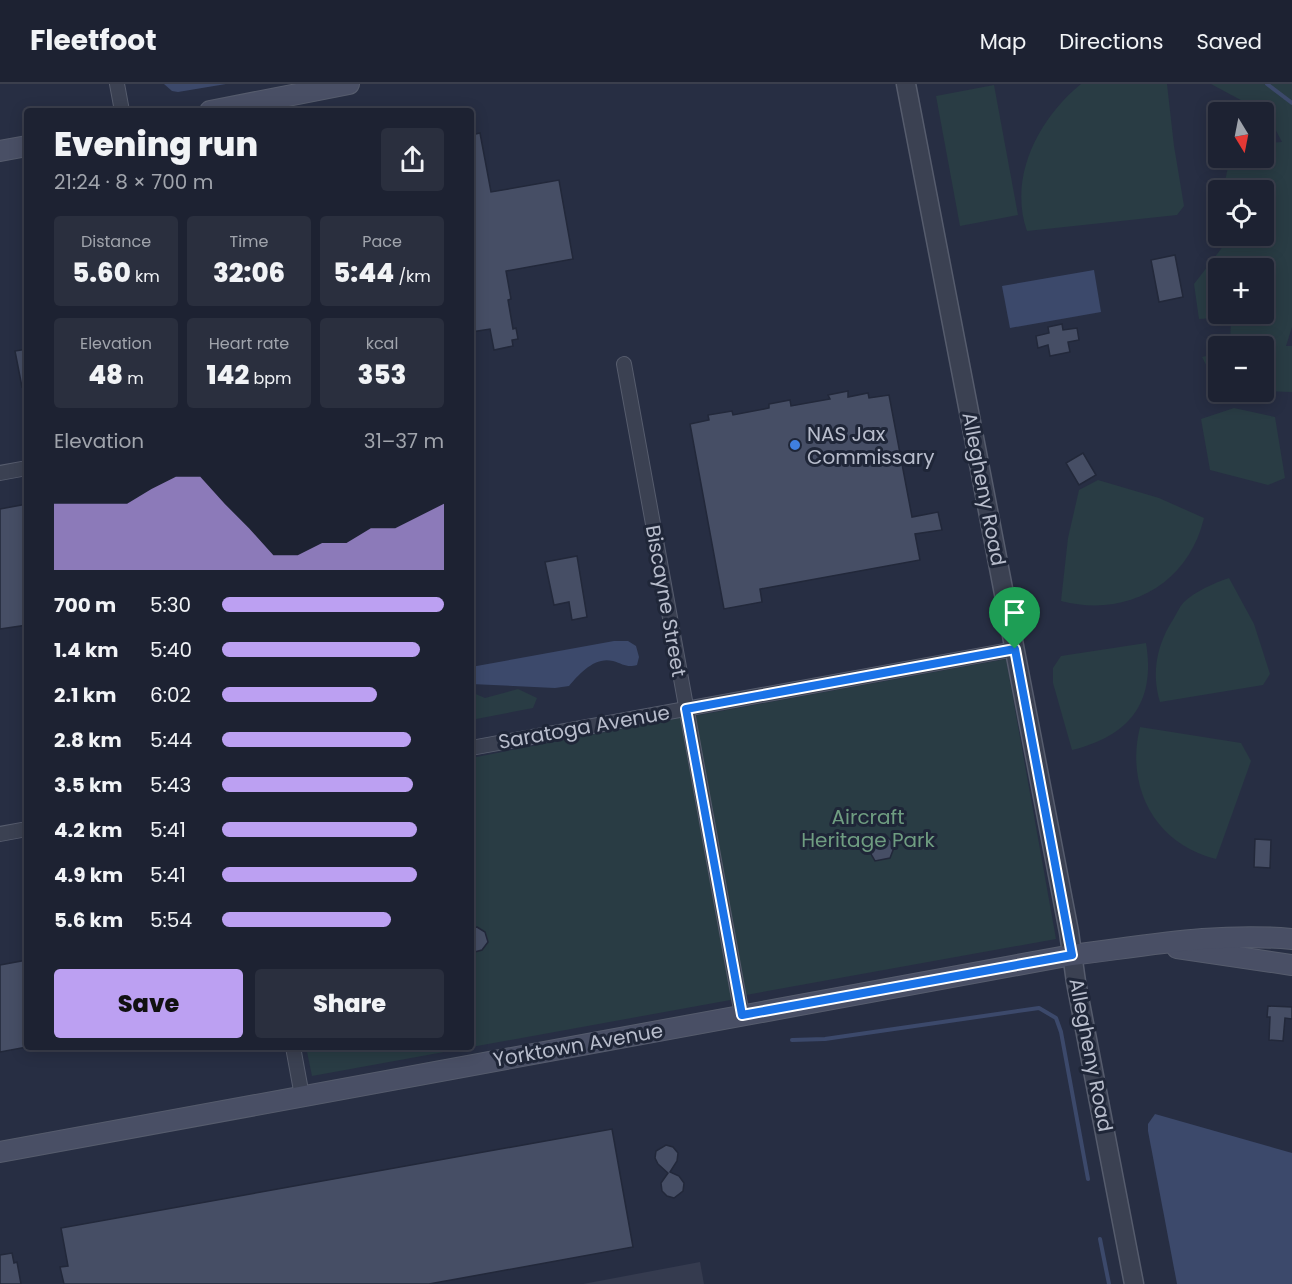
<!DOCTYPE html>
<meta charset="utf-8">
<style>
:root{--surface:#1d2232;--page:#2a2f3e;--text:#f1f3f6;--muted:#a0a4ac;--line:#3b3f4d;--accent:#bca0f2}
body{margin:0;font-family:Poppins,sans-serif;background:var(--page);color:var(--text);height:100vh;display:flex;flex-direction:column;font-size:22px;white-space:nowrap}
*{box-sizing:border-box;margin:0}
p{font-size:20px;color:var(--muted)}
.icon{flex:none;width:33px;height:33px;fill:none;stroke:currentColor;stroke-width:2;stroke-linecap:round;stroke-linejoin:round}
.map{position:relative;flex:1;overflow:hidden}
.drawer{position:absolute;left:24px;top:24px;width:450px;height:942px;display:flex;flex-direction:column;background:var(--surface);border-radius:6px;box-shadow:0 3px 15px #0003,0 0 0 2px var(--line)}
.drawer>*{flex:none}
.needle{width:39px;rotate:170deg}
.fabs{position:absolute;left:1208px;top:18px;display:grid;gap:12px}
.fabs a{display:grid;place-items:center;width:66px;height:66px;border-radius:6px;background:var(--surface);box-shadow:0 3px 15px #0003,0 0 0 2px var(--line);font-size:30px}
.pin{position:absolute;display:grid;place-items:center;width:51px;height:51px;color:#fff;margin:-62px -26px;border-radius:50% 50% 50% 0;rotate:-45deg;box-shadow:0 0 6px #0007}
.pin .icon{rotate:45deg}
.round{display:grid;place-items:center;flex:none;width:63px;height:63px;border-radius:6px;background:var(--page)}
.head{display:flex;align-items:center;justify-content:space-between;height:102px;padding:0 30px}
h1{font-size:33px;font-weight:800;line-height:45px}
.stats{display:grid;grid-template-columns:repeat(3,1fr);gap:9px;height:102px;padding:6px 30px}
.stats div{display:grid;align-content:center;border-radius:6px;background:var(--page);text-align:center}
.stats b{font-size:26px;font-weight:800}
.stats small{font-size:16px;font-weight:400}
.stats p{font-size:16px}
.chart{height:168px;padding:12px 30px}
.chart p{display:flex;justify-content:space-between}
.chart svg{width:100%;height:108px;margin-top:6px;fill:var(--accent);opacity:.7}
.action{display:flex;gap:12px;margin-top:auto;padding:12px 30px}
.action a{flex:1;height:69px;border-radius:6px;background:var(--accent);color:#111;font-size:24px;font-weight:800;line-height:69px;text-align:center}
.action a+a{background:var(--page);color:var(--text)}
ul{padding:0 30px;list-style:none;font-size:20px}
li{display:grid;grid-template-columns:96px 72px 1fr;align-items:center;height:45px}
li i{height:15px;border-radius:8px;background:var(--accent)}
header{display:flex;align-items:center;gap:36px;box-sizing:border-box;height:84px;padding:0 30px;background:var(--surface);border-bottom:2px solid var(--line)}
header strong{font-size:28px}
nav{display:flex;gap:33px;margin-inline-start:auto;font-size:21px}
.map>svg:first-child{display:block}
.airport{fill:#353b4f}
.green{fill:#293c44;fill-rule:evenodd}
.water{fill:#3c496b}
.lines{fill:none;stroke-linecap:round;stroke-linejoin:round}
.stream{stroke:#3c496b;stroke-width:4}
.building{fill:#464e65;stroke:#22283a;stroke-width:1.5}
.minor-casing{stroke:#565c6d;stroke-width:16}
.tertiary-casing{stroke:#565c6d;stroke-width:21}
.secondary-casing{stroke:#565c6d;stroke-width:22}
.minor{stroke:#3b4152;stroke-width:14}
.tertiary{stroke:#3b4152;stroke-width:18}
.secondary{stroke:#494f65;stroke-width:20}
.route-casing{stroke:#fff;stroke-width:12}
.route{stroke:#1a73e8;stroke-width:8}
.shop-dot{fill:#3f7fe0;stroke:#1f2638;stroke-width:2}
.labels{text-anchor:middle;stroke-width:6;stroke-linejoin:round;paint-order:stroke}
.poi-label{font-size:20px;fill:#b8bdcc;stroke:#1f2638;text-anchor:start}
.street-label{font-size:20px;fill:#b8bdcc;stroke:#1f2638}
.park-label{font-size:20px;fill:#6f9d81;stroke:#1f2638}
</style>
<header>
<strong>Fleetfoot</strong>
<nav><a>Map</a><a>Directions</a><a>Saved</a></nav>
</header>
<div class="map">
<svg width="1292" height="1200" viewBox="0 0 1292 1200">
<rect width="100%" height="100%" fill="#272e43"/>
<!-- airport -->
<path class="airport" d="M700,1178l4,22h-121z"/>
<!-- green -->
<g class="green">
<path d="M1081,0h86l7,62 10,60 -7,9 -150,16c-19,-54 12,-113 54,-147z"/>
<path d="M1211,0h81v243l-6,19h6v46l-29,-1v-45h-33l1,-29 -32,2 -5,-35 37,-48h32v-46h-40l7,-32h33v-15l19,-1 -12,-23 -7,-7zM1218,184h45v46h-45z"/>
<path d="M994,1l24,130 -58,11 -24,-130z"/>
<path d="M1218,269v35l-16,-31z"/>
<path d="M1234,324l41,9 10,61 -17,7 -58,-15 -9,-51z"/>
<path d="M1098,396l61,18 45,20c-16,67 -78,100 -143,83l7,-63 11,-48z"/>
<path d="M1229,494l25,46 16,50 -7,11 -103,17c-9,-30 -3,-58 14,-84 3,-5 6,-12 10,-16 12,-11 30,-19 45,-24z"/>
<path d="M1146,559c10,60 -17,93 -74,107l-19,-67v-15l8,-12z"/>
<path d="M1006,575l50,280 -310,56 -52,-279z"/>
<path d="M518,605l19,9 -4,10 -62,12v-28l14,6z"/>
<path d="M683,633l53,282 -424,77 -6,-29h165v-289z"/>
<path d="M1140,643l101,16 10,18 -35,98c-61,-15 -91,-72 -76,-132z"/>
</g>
<!-- water -->
<g class="water">
<path d="M164,0h62l-48,8 -6,-1z"/>
<path d="M1094,186l7,42 -91,16 -8,-42z"/>
<path d="M614,557h14l8,5 3,11 -2,8c-10,3 -14,-1 -24,-4 -18,-5 -34,13 -44,25l-14,2 -84,-4v-17z"/>
<path d="M1155,1030l137,39v131h-115l-29,-153v-7z"/>
</g>
<g class="lines">
<!-- stream -->
<g class="stream">
<path d="M1267,0l25,19"/>
<path d="M792,956l33,-1 214,-31 17,10 5,14 27,147"/>
<path d="M1100,1155l9,45"/>
</g>
</g>
<!-- building -->
<g class="building">
<path d="M480,49l11,59 68,-12 14,79 -67,12 5,28 -3,1 5,29 3,-1 2,11 -6,1 1,6 -19,4 -4,-21 -19,3v-197z"/>
<path d="M1175,171l8,42 -24,5 -8,-42z"/>
<path d="M1062,240l1,6 14,-2 2,12 -11,2 2,10 -20,4 -2,-11 -10,3 -2,-12 13,-3 -1,-6z"/>
<path d="M27,265v37l-5,1 -7,-36z"/>
<path d="M848,307v6l20,-4 1,5 20,-3 23,122 26,-5 4,18 -27,4 5,26 -160,29 2,13 -38,7 -34,-185 19,-4 -1,-5 24,-4 1,4 36,-7v-4l21,-4 1,6 39,-7 -2,-4z"/>
<path d="M1083,369l13,22 -17,10 -13,-22z"/>
<path d="M27,420v121l-27,4v-120z"/>
<path d="M577,472l10,61 -15,3 -3,-18 -15,3 -9,-43z"/>
<path d="M885,750l10,11 -5,13 -15,3 -7,-12 3,-13z"/>
<path d="M1255,755l16,1 -1,28 -16,-1z"/>
<path d="M477,843l8,5 3,10 -6,8 -11,3v-25z"/>
<path d="M27,876v87l-27,5v-87z"/>
<path d="M1268,922l24,1v12l-7,-1 -2,23 -14,-1 1,-23h-3z"/>
<path d="M612,1045l21,118 -204,37h-365l-4,-17 8,-1 -7,-38z"/>
<path d="M666,1061l7,2 5,6 -1,8 -7,11 9,4 5,7 -1,8 -9,7 -7,-2 -5,-5 -1,-8 7,-10 -10,-9 -3,-6 1,-7z"/>
<path d="M12,1169l2,10 3,-1 4,22h-21v-29z"/>
</g>
<g class="lines">
<!-- minor casing -->
<g class="minor-casing">
<g id="minor">
<path d="M117,0l5,27"/>
<path d="M624,280l118,651"/>
<path d="M0,389l27,-5"/>
<path d="M471,664l544,-99"/>
<path d="M0,750l27,-5"/>
<path d="M293,963l9,49"/>
</g>
</g>
<!-- tertiary casing -->
<g class="tertiary-casing">
<path id="tertiary" d="M906,0l163,848 7,50 58,302"/>
</g>
<!-- secondary casing -->
<g class="secondary-casing">
<g id="secondary">
<path d="M210,27l139,-27"/>
<path d="M0,67l27,-5"/>
<path d="M1177,864l115,17"/>
<path d="M0,1068l1072,-197c73,-9 146,-23 220,-16"/>
</g>
</g>
<!-- minor -->
<use href="#minor" class="minor"/>
<!-- tertiary -->
<use href="#tertiary" class="tertiary"/>
<!-- secondary -->
<use href="#secondary" class="secondary"/>
</g>
<g class="lines">
<!-- route casing -->
<g class="route-casing">
<path id="route" d="M1015,565l57,306 -330,60 -56,-306z"/>
</g>
<!-- route -->
<use href="#route" class="route"/>
</g>
<!-- markers -->
<circle class="shop-dot" cx="795" cy="361" r="6"/>
<g class="labels">
<!-- poi labels -->
<g class="poi-label">
<text x="807" y="357">NAS Jax<tspan x="807" dy="23">Commissary</tspan></text>
</g>
<!-- street labels -->
<g class="street-label">
<text transform="translate(984 405) rotate(79)" y="7">Allegheny Road</text>
<text transform="translate(666 517) rotate(80)" y="7">Biscayne Street</text>
<text transform="translate(584 643) rotate(-10)" y="7">Saratoga Avenue</text>
<text transform="translate(578 961) rotate(-10)" y="7">Yorktown Avenue</text>
<text transform="translate(1091 971) rotate(79)" y="7">Allegheny Road</text>
</g>
<!-- park labels -->
<g class="park-label">
<text x="868" y="740">Aircraft<tspan x="868" dy="23">Heritage Park</tspan></text>
</g>
</g>
</svg>
<div class="fabs">
<a><svg class="needle" viewBox="-14 -14 28 28"><path d="M0-13l5 13h-10z" fill="#e53935"/><path d="M0 13l5-13h-10z" fill="#a0a4ac"/></svg></a>
<a><svg class="icon" aria-label="locate" viewBox="0 0 24 24"><circle cx="12" cy="12" r="6"/><path d="M12 2v4M12 18v4M2 12h4M18 12h4"/></svg></a>
<a>+</a>
<a>−</a>
</div>
<div class="pin" style="left:1015px;top:565px;background:#1e9e55"><svg class="icon" aria-label="arrive" viewBox="0 0 24 24"><path d="M6 21V4h12l-3 4 3 4H6"/></svg></div>
<section class="drawer">
<div class="head"><div><h1>Evening run</h1><p>21:24 · 8 × 700 m</p></div><a class="round"><svg class="icon" aria-label="share" viewBox="0 0 24 24"><path d="M12 15V3M7 8l5-5 5 5M5 13v7h14v-7"/></svg></a></div>
<div class="stats">
<div><p>Distance</p><b>5.60<small> km</small></b></div>
<div><p>Time</p><b>32:06</b></div>
<div><p>Pace</p><b>5:44<small> /km</small></b></div>
</div>
<div class="stats">
<div><p>Elevation</p><b>48<small> m</small></b></div>
<div><p>Heart rate</p><b>142<small> bpm</small></b></div>
<div><p>kcal</p><b>353</b></div>
</div>
<div class="chart"><p><span>Elevation</span>31–37 m</p>
<svg viewBox="0 0 160 44" preserveAspectRatio="none"><path d="M0 44V17L10 17L20 17L30 17L40 11L50 6L60 6L70 17L80 27L90 38L100 38L110 33L120 33L130 27L140 27L150 22L160 17V44z"/></svg>
</div>
<ul>
<li><b>700 m</b>5:30<i style="width:100%"></i></li>
<li><b>1.4 km</b>5:40<i style="width:89%"></i></li>
<li><b>2.1 km</b>6:02<i style="width:70%"></i></li>
<li><b>2.8 km</b>5:44<i style="width:85%"></i></li>
<li><b>3.5 km</b>5:43<i style="width:86%"></i></li>
<li><b>4.2 km</b>5:41<i style="width:88%"></i></li>
<li><b>4.9 km</b>5:41<i style="width:88%"></i></li>
<li><b>5.6 km</b>5:54<i style="width:76%"></i></li>
</ul>
<div class="action"><a>Save</a><a>Share</a></div>
</section>
</div>
